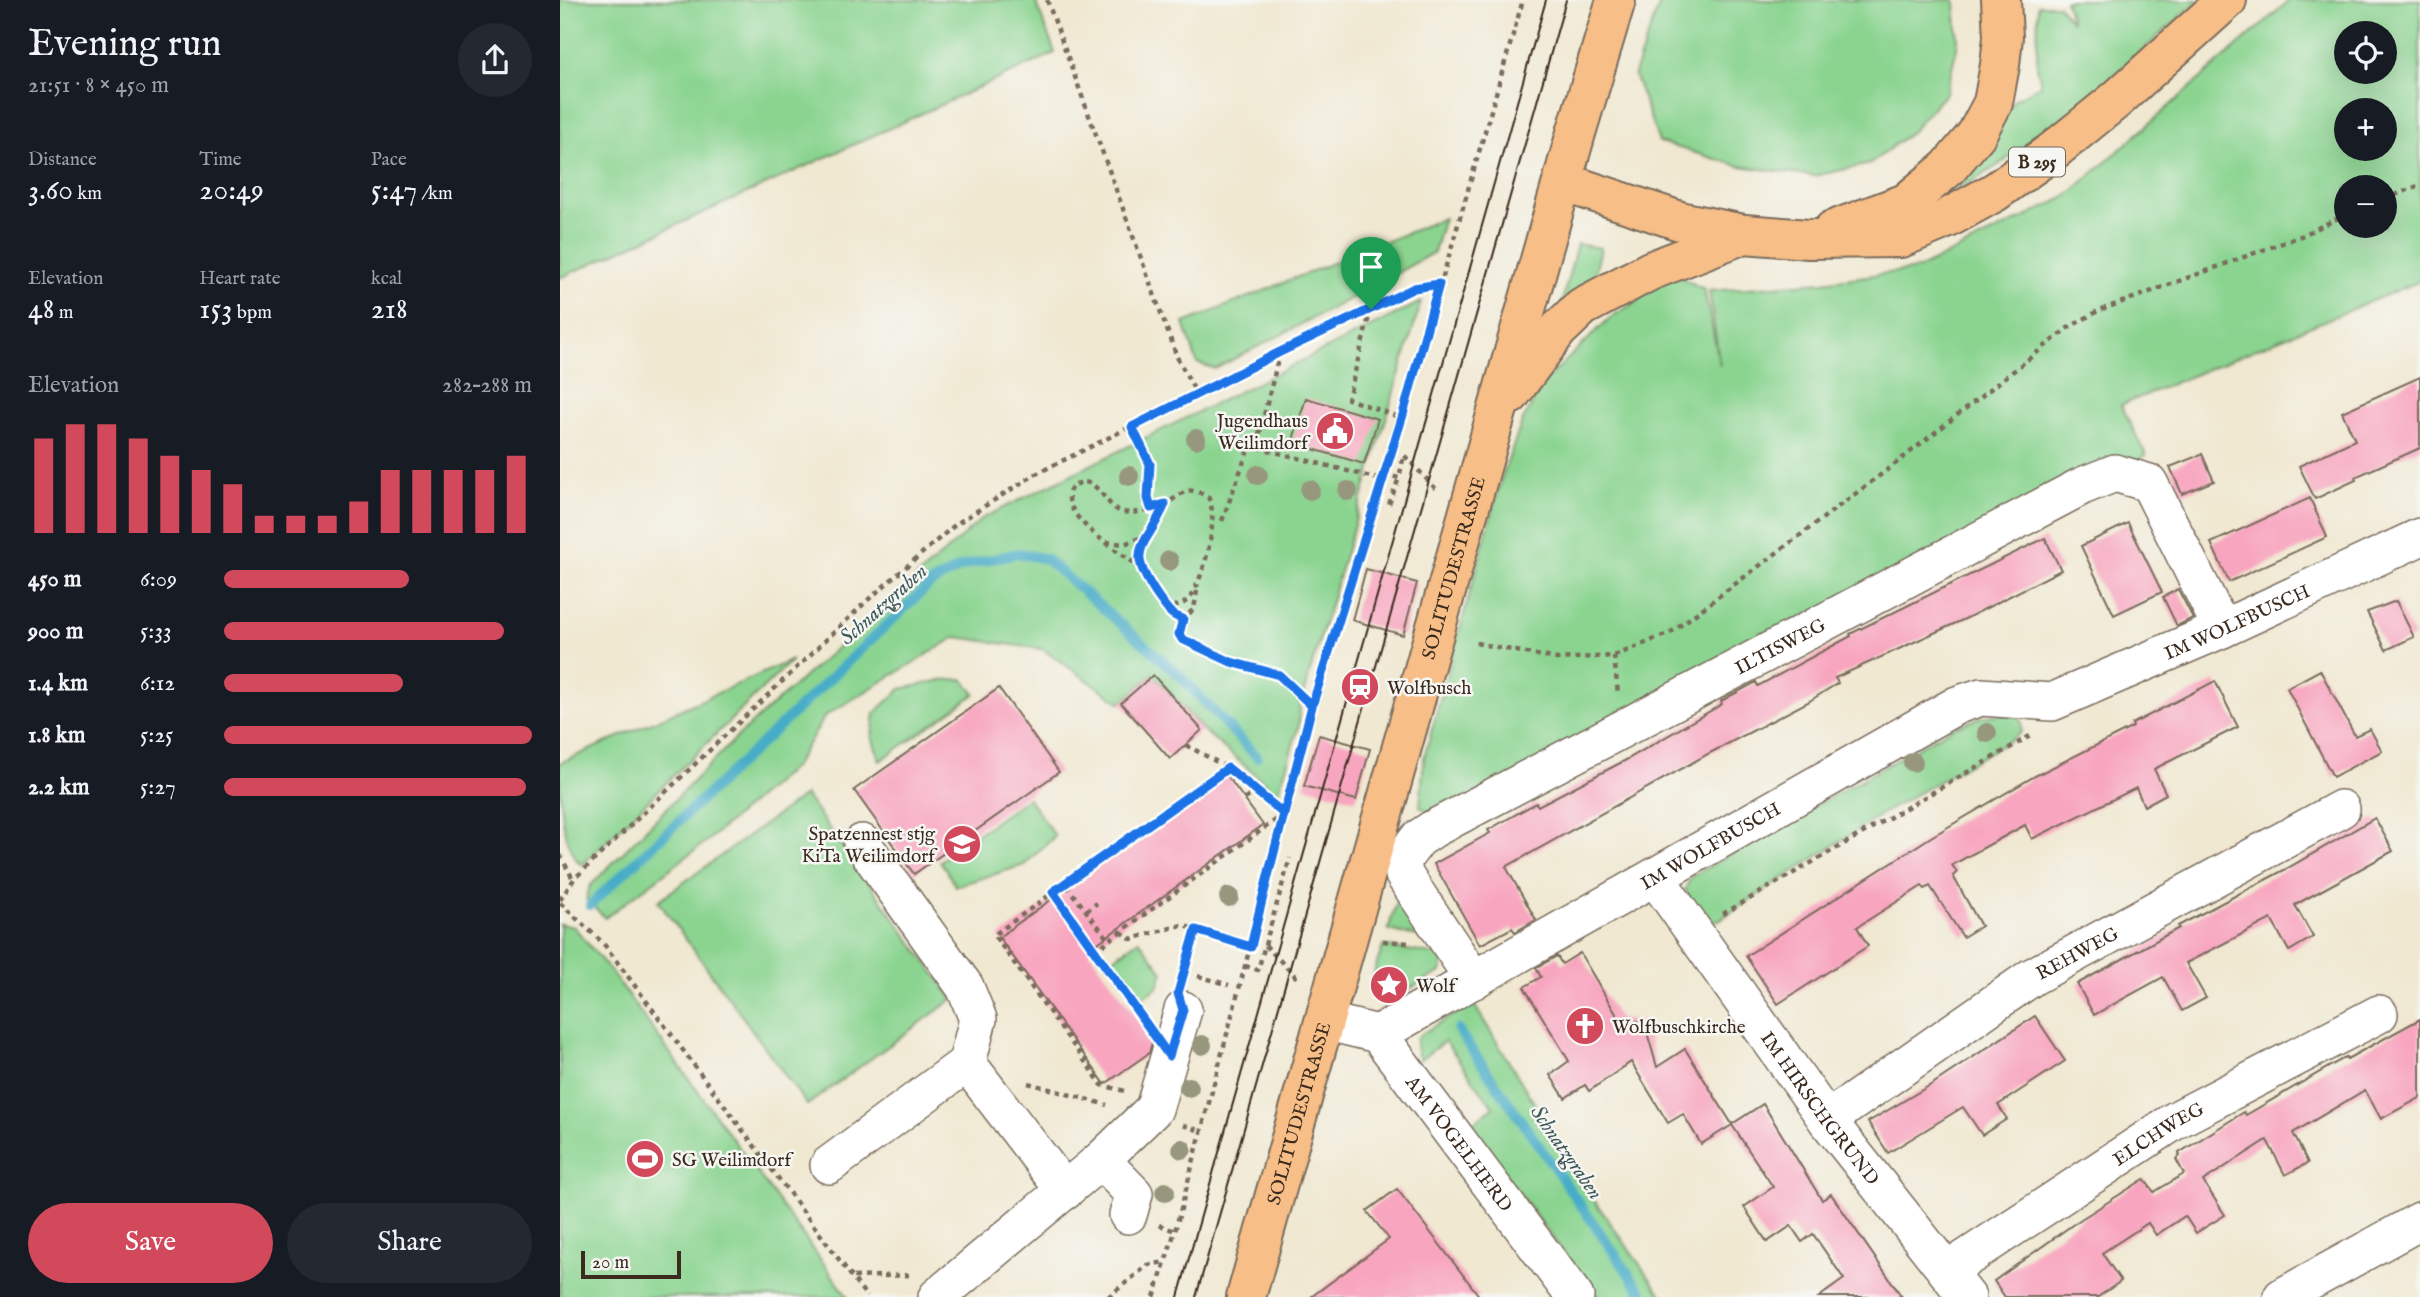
<!DOCTYPE html>
<meta charset="utf-8">
<style>
:root{--surface:#171b24;--page:#242831;--text:#f1f3f6;--muted:#9ea1a6;--accent:#d1495b}
body{margin:0;font-family:"IM FELL English",serif;background:var(--page);color:var(--text);height:100vh;display:flex;flex-direction:column;font-size:26px;white-space:nowrap}
*{box-sizing:border-box;margin:0}
p{font-size:23px;color:var(--muted)}
.icon{flex:none;width:38px;height:38px;fill:none;stroke:currentColor;stroke-width:2;stroke-linecap:round;stroke-linejoin:round}
.map{position:relative;flex:1;overflow:hidden}
.panel{display:flex;flex-direction:column;background:var(--surface);width:560px}
.panel>*{flex:none}
.fabs{position:absolute;left:1774px;top:21px;display:grid;gap:14px}
.fabs a{display:grid;place-items:center;width:63px;height:63px;border-radius:50%;background:var(--surface);box-shadow:0 7px 28px #0002;font-size:35px}
.scale{position:absolute;left:21px;bottom:18px;width:100px;box-sizing:border-box;padding-left:7px;border:4px solid #3b2a1e;border-top:0;font-size:19px;line-height:24px;white-space:nowrap;color:#3b2a1e;-webkit-text-stroke:5px #f6f6f2;paint-order:stroke}
.pin{position:absolute;display:grid;place-items:center;width:60px;height:60px;color:#fff;margin:-72px -30px;border-radius:50% 50% 50% 0;rotate:-45deg;box-shadow:0 0 7px #0007}
.pin .icon{rotate:45deg}
.round{display:grid;place-items:center;flex:none;width:74px;height:74px;border-radius:37px;background:var(--page)}
.overview{display:flex;align-items:center;justify-content:space-between;height:119px;padding:0 28px}
h1{font-size:38px;font-weight:600;line-height:52px}
.figures{display:grid;grid-template-columns:repeat(3,1fr);gap:10px;height:119px;padding:7px 28px}
.figures div{display:grid;align-content:center}
.figures b{font-size:30px;font-weight:600}
.figures small{font-size:19px;font-weight:400}
.figures p{font-size:19px}
.chart{height:196px;padding:14px 28px}
.chart p{display:flex;justify-content:space-between}
.chart svg{width:100%;height:126px;margin-top:7px;stroke:var(--accent);stroke-width:6}
.button{display:flex;gap:14px;margin-top:auto;padding:14px 28px}
.button a{flex:1;height:80px;border-radius:42px;background:var(--accent);color:#fff;font-size:28px;font-weight:600;line-height:80px;text-align:center}
.button a+a{background:var(--page);color:var(--text)}
ul{padding:0 28px;list-style:none;font-size:23px}
li{display:grid;grid-template-columns:112px 84px 1fr;align-items:center;height:52px}
li i{height:18px;border-radius:9px;background:var(--accent)}
main{display:flex;flex:1;min-height:0}
.map>svg:first-child{display:block}
.green{fill:#8ad490;stroke:#627f57;stroke-width:2;fill-rule:evenodd}
.lines{fill:none;stroke-linecap:round;stroke-linejoin:round}
.stream{stroke:#47acc7;stroke-width:10}
.building{fill:#f8a6bf}
.minor-casing{stroke:#7a6c5d;stroke-width:40}
.major-casing{stroke:#7a6c5d;stroke-width:42}
.path{stroke:#7a6c5d;stroke-width:4.5;stroke-dasharray:5 5;stroke-linecap:butt}
.minor{stroke:#fff;stroke-width:37}
.major{stroke:#f7be87;stroke-width:38}
.tram{stroke:#3b2a1e;stroke-width:2}
.tree{fill:#97977e}
.route-casing{stroke:#fff;stroke-width:14}
.route{stroke:#1a73e8;stroke-width:9}
.labels{text-anchor:middle;stroke-width:5;stroke-linejoin:round;paint-order:stroke}
.shield{fill:#f6f6f2;stroke:#73675e;stroke-width:2}
.shield-label{font-size:18px;font-weight:bold;fill:#3b2a1e}
.poi-label{font-size:19px;fill:#3b2a1e;stroke:#f6f6f2;text-anchor:start}
.street-label{font-size:19px;fill:#3b2a1e;stroke:#f6f6f2}
.water-label{font-size:21px;font-style:italic;fill:#3f5859;stroke:#f6f6f2}
</style>
<main>
<section class="panel">
<div class="overview"><div><h1>Evening run</h1><p>21:51 · 8 × 450 m</p></div><a class="round"><svg class="icon" aria-label="share" viewBox="0 0 24 24"><path d="M12 15V3M7 8l5-5 5 5M5 13v7h14v-7"/></svg></a></div>
<div class="figures">
<div><p>Distance</p><b>3.60<small> km</small></b></div>
<div><p>Time</p><b>20:49</b></div>
<div><p>Pace</p><b>5:47<small> /km</small></b></div>
</div>
<div class="figures">
<div><p>Elevation</p><b>48<small> m</small></b></div>
<div><p>Heart rate</p><b>153<small> bpm</small></b></div>
<div><p>kcal</p><b>218</b></div>
</div>
<div class="chart"><p><span>Elevation</span>282–288 m</p>
<svg viewBox="0 0 160 44" preserveAspectRatio="none"><path d="M5 44V11M15 44V6M25 44V6M35 44V11M45 44V17M55 44V22M65 44V27M75 44V38M85 44V38M95 44V38M105 44V33M115 44V22M125 44V22M135 44V22M145 44V22M155 44V17"/></svg>
</div>
<ul>
<li><b>450 m</b>6:09<i style="width:60%"></i></li>
<li><b>900 m</b>5:33<i style="width:91%"></i></li>
<li><b>1.4 km</b>6:12<i style="width:58%"></i></li>
<li><b>1.8 km</b>5:25<i style="width:100%"></i></li>
<li><b>2.2 km</b>5:27<i style="width:98%"></i></li>
</ul>
<div class="button"><a>Save</a><a>Share</a></div>
</section>
<div class="map">
<svg width="1860" height="1297" viewBox="0 0 1860 1297">
<rect width="100%" height="100%" fill="#f6f6f2"/>
<filter id="ink" filterUnits="userSpaceOnUse"><feTurbulence type="fractalNoise" baseFrequency=".0143" numOctaves="2"/><feDisplacementMap in="SourceGraphic" scale="14" xChannelSelector="R" yChannelSelector="G"/><feConvolveMatrix kernelMatrix="1 2 1 2 8 2 1 2 1" color-interpolation-filters="sRGB"/></filter>
<filter id="wash" filterUnits="userSpaceOnUse"><feTurbulence type="fractalNoise" baseFrequency=".00686" numOctaves="4" result="noise"/><feDisplacementMap in="SourceGraphic" scale="28" xChannelSelector="R" yChannelSelector="G"/><feGaussianBlur stdDeviation="1.57" result="paint"/><feColorMatrix in="noise" values="0 0 0 0 0 0 0 0 0 0 0 0 0 0 0 0 0 1.4 0 .05"/><feComposite in="paint" operator="in"/></filter>
<g filter="url(#wash)">
<rect width="100%" height="100%" fill="#f0e8d1"/>
<!-- green -->
<g class="green">
<path d="M0,0h475l20,53 -495,225z"/>
<path d="M1101,0h294l3,43 -12,50 -34,38 -42,33 -56,12 -75,-10 -80,-24 -25,-68z"/>
<path d="M1505,0h134c-78,69 -153,140 -243,191l33,-46 25,-45 27,-15 -4,-19 1,-61h20l14,17z"/>
<path d="M1730,0h130v281l-299,124 25,50 -31,18 -669,347 -26,-13 4,-49 78,-281 20,-55 23,-41 66,-64 28,-17 -5,-11 42,-14 28,14 16,77 -11,-75 114,-9 95,-13 148,-72zM1787,33h38v39h-38zM1787,110h38v39h-38zM1787,187h38v39h-38z"/>
<path d="M884,218l-10,34 -71,40 -148,77 -18,-6 -13,-40z"/>
<path d="M1017,244l24,4 -7,30 -33,28z"/>
<path d="M861,302l-121,403 -1,20 -21,69 -75,-64 -50,-55 -32,28 -79,-54 -86,-12 -131,79 -31,51 -87,74 -102,77 -19,-19 4,-13 149,-151 244,-217z"/>
<path d="M232,660l-210,205c-22,-17 -22,-71 -22,-102z"/>
<path d="M403,679l12,15 -95,67 -8,-24 3,-24 26,-24 42,-9z"/>
<path d="M1440,714l17,2 5,7 -1,9 -7,6 -132,76 -163,106 -14,2 -20,-32 6,-13 261,-149 29,-11z"/>
<path d="M245,795l148,204 -146,106 -149,-204z"/>
<path d="M468,798l27,38 -31,29 -68,21 -16,-25z"/>
<path d="M838,897l31,42 -41,-9z"/>
<path d="M0,924l14,3 34,41 240,329h-288z"/>
<path d="M579,940l24,32 -5,15 -18,12 -29,-39z"/>
<path d="M823,946l61,10 -3,16 -54,29c-28,-5 -9,-37 -4,-55z"/>
<path d="M913,1003l118,193 72,101h-66l-128,-171 24,-19 -48,-66 -25,19c-3,-8 -6,-15 -2,-23 2,-4 47,-28 55,-34z"/>
</g>
<g class="lines">
<!-- stream -->
<g class="stream">
<path d="M30,905l341,-322 32,-17 55,-13 28,6 131,114 80,84"/>
<path d="M898,1030l187,267"/>
</g>
</g>
<g id="blocks">
<!-- building -->
<g class="building">
<path d="M1860,377v71l-65,29 1,3 -41,19 -16,-33 56,-26 -13,-28z"/>
<path d="M746,398l72,21 -14,45 -72,-21z"/>
<path d="M1642,454l12,27 -32,13 -12,-27z"/>
<path d="M1750,498l17,39 -98,45 -18,-39z"/>
<path d="M1568,523l34,69 -48,23 -33,-69z"/>
<path d="M1485,538l16,32 -94,48 -132,60 3,5 -30,19 -100,52 -202,113 30,53 -21,12 -3,-4 -32,17 -46,-81 56,-31 -2,-3 48,-27 2,3 88,-46 96,-56 -1,-3 35,-19 2,4 93,-50 -1,-2z"/>
<path d="M806,569l51,14 -14,52 -51,-15z"/>
<path d="M1618,589l15,29 -16,8 -14,-29z"/>
<path d="M1836,601l18,36 -28,13 -19,-38z"/>
<path d="M1760,670l35,66 15,-7 12,22 -49,26 -46,-89z"/>
<path d="M593,675l49,55 -32,29 -49,-56z"/>
<path d="M1655,681l23,46 -84,42 12,25 -22,12 -8,-18 -104,51 -7,-14 -73,40 5,7 -4,4 28,50 -18,11 -33,-51 -5,3 -3,-3 -65,41 11,19 -90,58 -32,-48 185,-119 104,-61 98,-49 -1,-3z"/>
<path d="M439,688l60,84 -145,102 -60,-84z"/>
<path d="M759,735l51,14 -14,51 -52,-14z"/>
<path d="M666,774l37,51 -175,125 65,89 -4,14 -44,31 -106,-147z"/>
<path d="M1815,818l18,33 -98,54 18,32 -24,14 -18,-32 -85,44 20,35 -24,13 -19,-34 -69,38 -17,-31 102,-56 -1,-2 108,-57z"/>
<path d="M1020,953l39,66 25,3 13,45 28,-18 47,75 31,-20 59,96 9,-6 71,103h-83l25,-18 -31,-45 -11,8 -11,-16 -24,16 -23,-35 29,-20 -41,-62 -31,19 -18,-30 -15,9 -37,-61 -42,29 -4,-6 -20,13 -15,-23 19,-14 -45,-74 17,-10 -5,-9 21,-12 5,8z"/>
<path d="M1475,1016l30,45 -67,44 9,14 -25,16 -19,-28 -75,46 -20,-31 66,-39z"/>
<path d="M1860,1019v79l-39,21 -16,-29 -72,43 15,30 -23,12 -18,-35 -64,41 22,34 -29,18 -11,-17 -29,19 -8,-12 -46,30 19,28 -23,16h-93l-11,-16 81,-58 69,-44 10,13 30,-18 -8,-15 4,-3 -1,-3 65,-41 2,3 100,-58 1,2z"/>
<path d="M837,1189l83,108h-169l78,-58 -22,-28z"/>
</g>
</g>
</g>
<g filter="url(#ink)">
<use href="#blocks" fill-opacity="0" stroke="#7a6c5d" stroke-width="2"/>
<g class="lines">
<!-- minor casing -->
<g class="minor-casing">
<g id="minor">
<path id="s1" d="M1095,877l172,243 140,177"/>
<path id="s2" d="M914,980l-70,-105 -2,-15 16,-21 15,-10 649,-343 33,-13 34,10 73,146"/>
<path id="s3" d="M764,1021l54,13 197,263"/>
<path id="s4" d="M818,1034l579,-329 24,-8 71,5 170,-73 198,-92"/>
<path d="M407,1063l98,128"/>
<path id="s5" d="M1267,1120l205,-143 309,-168"/>
<path d="M269,1165l138,-102 11,-44 -13,-32 -103,-144"/>
<path d="M568,1215l6,-21 -33,-34 53,-51 29,-99"/>
<path id="s6" d="M1387,1271l229,-151 203,-106"/>
<path d="M377,1297l164,-137"/>
<path d="M1722,1297l138,-76"/>
</g>
</g>
<!-- major casing -->
<g class="major-casing">
<g id="major">
<path d="M1003,182l117,39 64,13 65,5 92,-1 45,-19 49,-27 58,-41 63,-51 111,-100"/>
<path d="M1273,230l73,-27 42,-35 28,-33 17,-32 7,-38 3,-28 -2,-37"/>
<path d="M950,395l48,-65 24,-23 68,-36 94,-37"/>
<path id="s7" d="M686,1297l330,-1164 40,-133"/>
</g>
</g>
<!-- path -->
<g class="path">
<path d="M487,0l130,357 20,38"/>
<path d="M1825,199l35,-14"/>
<path d="M811,309l-23,90 54,19"/>
<path d="M720,352l-24,95 126,33"/>
<path d="M571,427l19,37 -2,34 3,10"/>
<path d="M824,474l15,4 5,-23 33,35"/>
<path d="M829,504l10,-26"/>
<path d="M662,521l25,-68 9,-6"/>
<path d="M546,542l18,2 21,-8"/>
<path d="M582,569c-19,-16 -77,-47 -73,-76 1,-4 3,-6 6,-8 22,-13 30,23 47,27 12,3 32,-3 43,-8 19,-9 19,-21 43,-7 12,20 -4,81 -18,100 -3,5 -8,7 -13,9 -25,-4 -44,-40 -35,-63 3,-8 9,-12 14,-18 4,-6 6,-14 9,-21"/>
<path d="M600,599l9,14 14,6 11,-10 4,-24"/>
<path d="M623,619l-4,15 3,5 49,23 48,13 33,30"/>
<path d="M916,643l81,16 57,-3 56,-23 225,-169 173,-136 30,-17 203,-75 46,-22"/>
<path d="M1054,656l4,38"/>
<path d="M626,745l42,23 56,46 -175,126 -44,-56 163,-116"/>
<path d="M685,799l11,-8"/>
<path d="M0,855l13,24"/>
<path d="M505,884l-71,51 108,150 23,6"/>
<path d="M493,892l91,129"/>
<path d="M0,900l14,-21 296,-281 86,-74 80,-50 244,-122 134,-64 25,-4"/>
<path d="M0,903l43,40 264,354"/>
<path d="M526,911l11,-8"/>
<path d="M1163,914l307,-178"/>
<path d="M561,932l10,7 51,-14 68,22"/>
<path d="M823,941l26,2"/>
<path d="M705,945l25,-87"/>
<path d="M535,952l14,-12"/>
<path d="M685,966l13,4 7,-25 33,34"/>
<path d="M623,976l14,-46"/>
<path d="M638,976l31,9"/>
<path d="M468,1083l79,22"/>
<path d="M623,1125l18,6"/>
<path d="M599,1225l16,6"/>
<path d="M294,1277l57,-2"/>
<path d="M548,1297l40,-32 17,-3"/>
<path d="M594,1297l21,-66 75,-284 20,-86 43,-155 89,-288 121,-418"/>
</g>
<!-- minor -->
<use href="#minor" class="minor"/>
<!-- major -->
<use href="#major" class="major"/>
<!-- tram -->
<g class="tram">
<path d="M618,1297l368,-1297"/>
<path d="M636,1297l370,-1297"/>
</g>
</g>
<!-- trees -->
<g class="tree">
<circle cx="636" cy="439" r="10"/>
<circle cx="698" cy="475" r="10"/>
<circle cx="569" cy="476" r="10"/>
<circle cx="750" cy="490" r="10"/>
<circle cx="788" cy="491" r="10"/>
<circle cx="609" cy="561" r="10"/>
<circle cx="1427" cy="733" r="10"/>
<circle cx="1353" cy="762" r="10"/>
<circle cx="669" cy="897" r="10"/>
<circle cx="642" cy="1045" r="10"/>
<circle cx="629" cy="1087" r="10"/>
<circle cx="622" cy="1149" r="10"/>
<circle cx="605" cy="1192" r="10"/>
</g>
</g>
<g class="lines" filter="url(#ink)">
<!-- route casing -->
<g class="route-casing">
<path id="route" d="M811,309l-91,43 -148,75 18,37 -2,34 3,10 14,-4c-20,47 -42,42 -6,94 8,10 10,17 24,21l-4,15 3,5 49,23 48,13 33,31c-20,80 -43,160 -61,241l-55,-17 -18,63 5,17 -14,46 -116,-164 175,-124 56,46 28,-108 90,-288 37,-134 -25,4 -43,21"/>
</g>
<!-- route -->
<use href="#route" class="route"/>
</g>
<!-- icons -->
<defs>
<g id="civic-disc" transform="scale(2.0125)"><circle r="9.5" fill="#d1495b" stroke="#f6f6f2"/><path d="M-.6-6.5H3V-4.5H.6V-3L4-1V1h2V6H-6V1h2V-1L-.6-3ZM-1.2 2.5V6h2.4V2.5Z" fill="#fff"/></g>
<g id="station-disc" transform="scale(2.0125)"><circle r="9.5" fill="#d1495b" stroke="#f6f6f2"/><path d="M-3-6H3Q5-6 5-4V2Q5 4 3 4L4.5 6H3L1.5 4h-3L-3 6H-4.5L-3 4Q-5 4-5 2V-4Q-5-6-3-6ZM-3.5-4v3h7v-3ZM-3.5 1v1.5H-2V1ZM2 1v1.5H3.5V1Z" fill="#fff"/></g>
<g id="school-disc" transform="scale(2.0125)"><circle r="9.5" fill="#d1495b" stroke="#f6f6f2"/><path d="M0-5L7-2L0 1L-7-2ZM-4 1L0 2.5L4 1V4Q0 6-4 4Z" fill="#fff"/></g>
<g id="sight-disc" transform="scale(2.0125)"><circle r="9.5" fill="#d1495b" stroke="#f6f6f2"/><path d="M0-6L1.8-2.2L6-1.7L2.9 1.2L3.7 5.4L0 3.3L-3.7 5.4L-2.9 1.2L-6-1.7L-1.8-2.2Z" fill="#fff"/></g>
<g id="church-disc" transform="scale(2.0125)"><circle r="9.5" fill="#d1495b" stroke="#f6f6f2"/><path d="M-1.2-6h2.4v3.5h3.3v2.4h-3.3V6h-2.4V-.1h-3.3v-2.4h3.3Z" fill="#fff"/></g>
<g id="stadium-disc" transform="scale(2.0125)"><circle r="9.5" fill="#d1495b" stroke="#f6f6f2"/><path d="M0-5a6.5 5 0 1 0 0 10a6.5 5 0 1 0 0-10ZM-3.5-1.8h7v3.6h-7Z" fill="#fff"/></g>
</defs>
<g fill-rule="evenodd">
<use href="#civic-disc" x="775" y="431"/>
<use href="#station-disc" x="800" y="687"/>
<use href="#school-disc" x="402" y="844"/>
<use href="#sight-disc" x="829" y="985"/>
<use href="#church-disc" x="1025" y="1026"/>
<use href="#stadium-disc" x="85" y="1159"/>
</g>
<g class="labels">
<!-- shield labels -->
<rect class="shield" x="1449" y="147.5" width="56" height="29" rx="5"/>
<g class="shield-label">
<text x="1477" y="168">B 295</text>
</g>
<!-- poi labels -->
<g class="poi-label">
<text x="748" y="427" text-anchor="end">Jugendhaus<tspan x="748" dy="22">Weilimdorf</tspan></text>
<text x="827" y="694">Wolfbusch</text>
<text x="375" y="840" text-anchor="end">Spatzennest stjg<tspan x="375" dy="22">KiTa Weilimdorf</tspan></text>
<text x="856" y="992">Wolf</text>
<text x="1052" y="1033">Wolfbuschkirche</text>
<text x="112" y="1166">SG Weilimdorf</text>
</g>
<!-- street labels -->
<g class="street-label">
<text dy="7" stroke="none"><textPath href="#s7" startOffset="758">SOLITUDESTRASSE</textPath></text>
<text dy="7" stroke="none"><textPath href="#s4" startOffset="964">IM WOLFBUSCH</textPath></text>
<text dy="7" stroke="none"><textPath href="#s2" startOffset="578">ILTISWEG</textPath></text>
<text dy="7" stroke="none"><textPath href="#s4" startOffset="382">IM WOLFBUSCH</textPath></text>
<text dy="7" stroke="none"><textPath href="#s5" startOffset="301">REHWEG</textPath></text>
<text dy="7" stroke="none"><textPath href="#s1" startOffset="284">IM HIRSCHGRUND</textPath></text>
<text dy="7" stroke="none"><textPath href="#s7" startOffset="191">SOLITUDESTRASSE</textPath></text>
<text dy="7" stroke="none"><textPath href="#s6" startOffset="252">ELCHWEG</textPath></text>
<text dy="7" stroke="none"><textPath href="#s3" startOffset="192">AM VOGELHERD</textPath></text>
</g>
<!-- water labels -->
<g class="water-label">
<text transform="translate(323 604) rotate(-42)" y="7">Schnatzgraben</text>
<text transform="translate(1007 1152) rotate(55)" y="7">Schnatzgraben</text>
</g>
</g>
</svg>
<div class="fabs">
<a><svg class="icon" aria-label="locate" viewBox="0 0 24 24"><circle cx="12" cy="12" r="6"/><path d="M12 2v4M12 18v4M2 12h4M18 12h4"/></svg></a>
<a>+</a>
<a>−</a>
</div>
<div class="scale">20 m</div>
<div class="pin" style="left:811px;top:309px;background:#1e9e55"><svg class="icon" aria-label="arrive" viewBox="0 0 24 24"><path d="M6 21V4h12l-3 4 3 4H6"/></svg></div>
</div>
</main>
